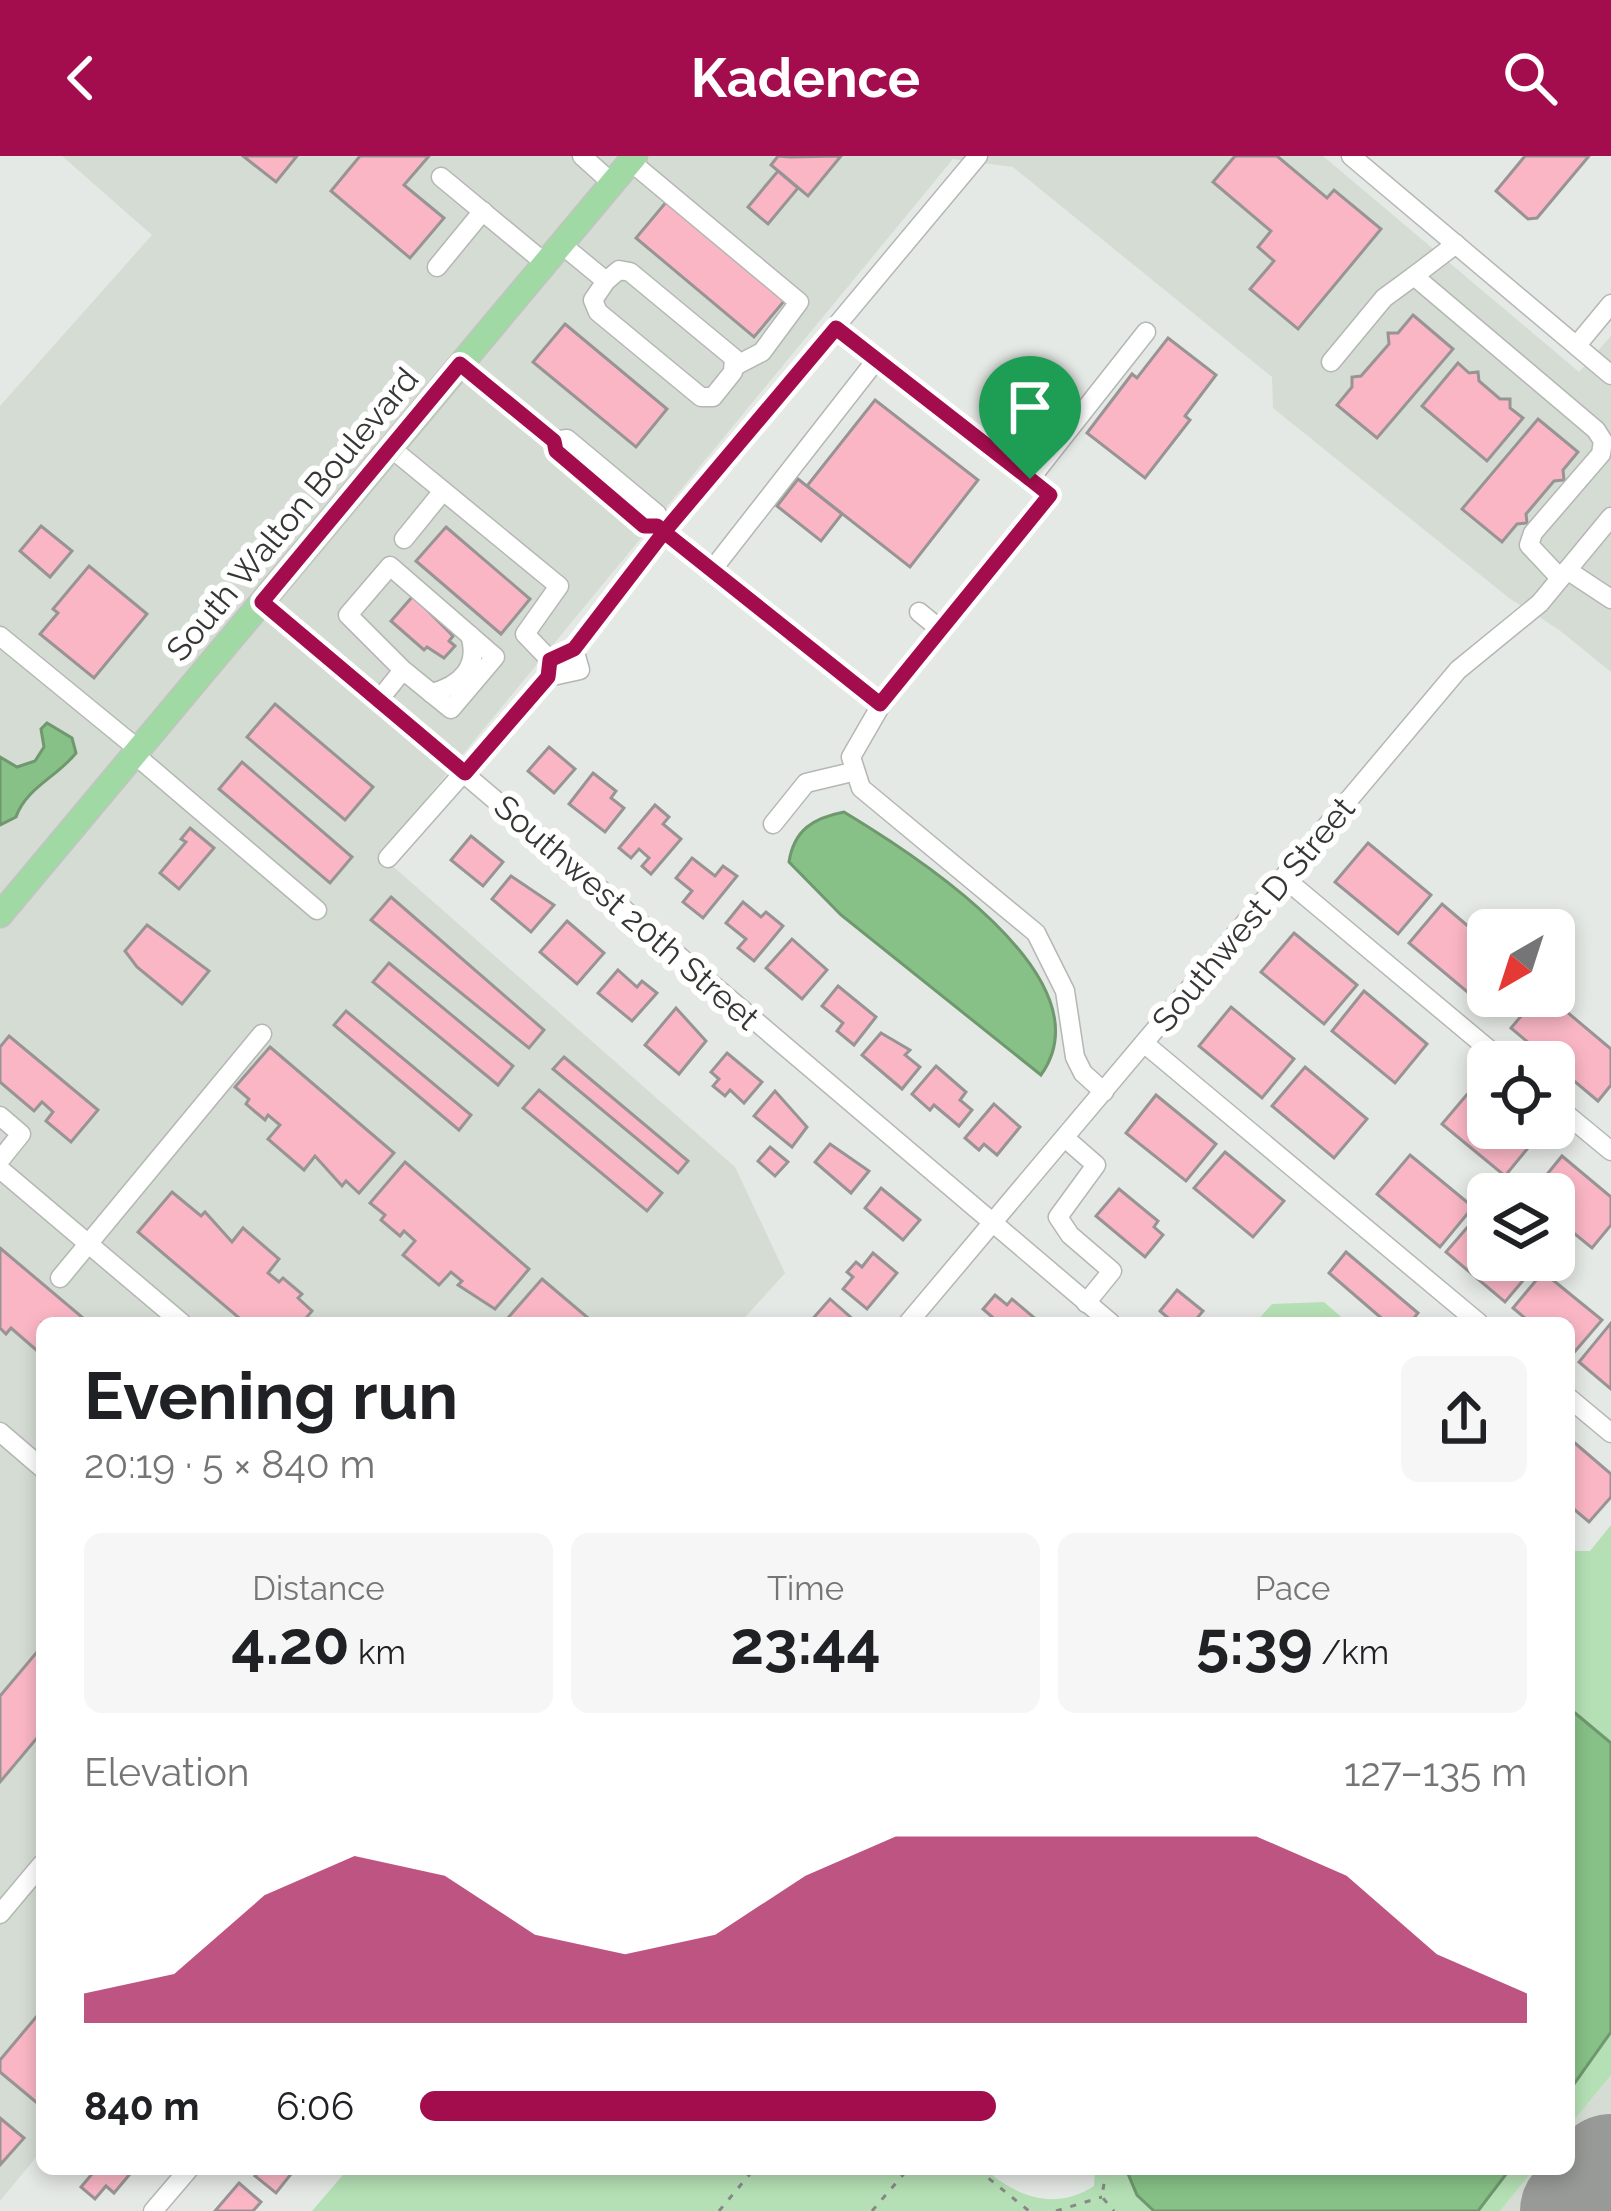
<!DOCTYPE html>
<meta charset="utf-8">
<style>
:root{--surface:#fff;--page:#f6f6f6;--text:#202124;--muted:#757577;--accent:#a30d4d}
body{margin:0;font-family:Raleway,sans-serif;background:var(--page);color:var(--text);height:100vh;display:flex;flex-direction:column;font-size:45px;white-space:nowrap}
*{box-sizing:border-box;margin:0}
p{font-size:39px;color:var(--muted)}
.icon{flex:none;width:66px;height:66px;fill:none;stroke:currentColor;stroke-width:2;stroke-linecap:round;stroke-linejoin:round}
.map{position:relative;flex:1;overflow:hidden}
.sheet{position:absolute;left:36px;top:1161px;width:1539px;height:858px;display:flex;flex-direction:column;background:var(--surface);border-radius:18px;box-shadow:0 6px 18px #0003}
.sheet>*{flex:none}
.needle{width:78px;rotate:219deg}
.buttons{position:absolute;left:1467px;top:753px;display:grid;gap:24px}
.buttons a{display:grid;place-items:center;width:108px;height:108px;border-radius:18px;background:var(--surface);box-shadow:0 6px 18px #0003;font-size:60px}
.pin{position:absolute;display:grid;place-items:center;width:102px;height:102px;color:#fff;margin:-123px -51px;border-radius:50% 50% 50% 0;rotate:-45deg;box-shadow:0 0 12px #0007}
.pin .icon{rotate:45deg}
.round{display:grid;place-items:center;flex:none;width:126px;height:126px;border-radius:18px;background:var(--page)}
.summary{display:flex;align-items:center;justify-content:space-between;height:204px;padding:0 48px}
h1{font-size:66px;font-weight:700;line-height:90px}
.stats{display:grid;grid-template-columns:repeat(3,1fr);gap:18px;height:204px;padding:12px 48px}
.stats div{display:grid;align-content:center;border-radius:18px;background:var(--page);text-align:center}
.stats b{font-size:60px;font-weight:700}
.stats small{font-size:33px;font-weight:400}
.stats p{font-size:33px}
.chart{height:336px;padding:24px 48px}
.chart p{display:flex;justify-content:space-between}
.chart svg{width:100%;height:216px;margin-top:12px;fill:var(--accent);opacity:.7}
ul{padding:0 48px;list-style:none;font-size:39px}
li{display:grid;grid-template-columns:192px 144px 1fr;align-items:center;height:90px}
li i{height:30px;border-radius:15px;background:var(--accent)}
header{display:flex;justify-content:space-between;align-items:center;height:156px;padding:0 48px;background:var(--accent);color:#fff;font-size:54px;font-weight:700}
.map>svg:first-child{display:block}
.built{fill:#d4dcd3}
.green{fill:#b5e0b5}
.water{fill:#87c187;stroke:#6f986e;stroke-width:3}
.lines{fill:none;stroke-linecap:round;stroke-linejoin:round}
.runway{stroke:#989a97;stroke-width:120}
.building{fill:#fab6c5;stroke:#989495;stroke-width:3}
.minor-casing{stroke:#b4b7b4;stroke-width:21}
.major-casing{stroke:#c3c3c2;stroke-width:27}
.path{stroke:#868986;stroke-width:3;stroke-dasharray:6 9;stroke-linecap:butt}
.minor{stroke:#fff;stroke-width:18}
.major{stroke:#a0d9a3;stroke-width:24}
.route-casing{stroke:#fff;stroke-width:24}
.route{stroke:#a30d4d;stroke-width:15}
.labels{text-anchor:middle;stroke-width:12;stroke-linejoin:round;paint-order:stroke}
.street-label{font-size:33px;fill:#363735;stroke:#fff}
</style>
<header><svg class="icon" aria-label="back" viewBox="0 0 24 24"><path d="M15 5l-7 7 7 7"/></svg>Kadence<svg class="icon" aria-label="search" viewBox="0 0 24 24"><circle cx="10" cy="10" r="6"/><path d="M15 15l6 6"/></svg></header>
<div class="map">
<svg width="1611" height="2055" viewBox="0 0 1611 2055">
<rect width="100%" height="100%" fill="#e5e9e5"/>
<!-- built -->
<g class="built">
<path d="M62,0h1261l256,216 32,-36v336l-53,-43 -49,-31 -236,-190 -1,-31 -259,-210 -60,-8 -573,696 355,312 50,106 -45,50h-698v827l-42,51v-1795l152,-171z"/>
<path d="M1611,1919v136h-111l34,-42h35v-43z"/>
</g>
<!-- green -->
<g class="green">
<path d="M1324,1146l24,21h-93l17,-19z"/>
<path d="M1611,1369v550l-42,51v-575h21z"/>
<path d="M348,2013h637c33,29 70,42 109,17l1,-17h439l-34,42h-1188z"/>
</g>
<!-- water -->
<g class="water">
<path d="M47,567l25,15 4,15c-19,24 -50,35 -60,64l-16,8v-68l17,10 18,-6 9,-14 -3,-18z"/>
<path d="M844,656c68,41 266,166 197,263l-200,-160 -52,-53c5,-32 24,-44 55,-50z"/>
<path d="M1569,1552l42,35v289l-42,59z"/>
<path d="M1126,2013h384l-32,42h-324l-17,-16z"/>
</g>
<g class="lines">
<!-- runway -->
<path class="runway" d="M1580,2055l31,-37"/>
</g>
<!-- building -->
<g class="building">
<path d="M243,0h54l-21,26z"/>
<path d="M360,0h69l-25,29 40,33 -34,40 -79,-67z"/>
<path d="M778,0l12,1 51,-1 -33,40 -37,-31z"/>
<path d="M1235,0h42l50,42 7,-8 47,39 -83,100 -48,-40 24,-28 -16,-14 13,-16 -58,-49z"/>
<path d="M1525,0h64l-52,62 -9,1 -32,-28z"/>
<path d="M778,15l20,17 -30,36 -20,-17z"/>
<path d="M667,45l118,99 -31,37 -118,-99z"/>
<path d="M1413,159l40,34 -76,89 -40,-33 15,-18v-10l9,-1 28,-32 -1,-11h10z"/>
<path d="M565,168l102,85 -31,38 -103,-85z"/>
<path d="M1168,182l48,37 -31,41 5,4 -45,58 -58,-45 45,-59 5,4z"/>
<path d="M1458,207l11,10 9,-1 1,9 21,18h10v9l13,10 -36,43 -65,-55z"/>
<path d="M875,244l103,80 -68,87 -103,-81z"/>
<path d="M1538,263l40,33 -15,18 1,10 -10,1 -28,33 1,9 -10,1 -15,18 -40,-33z"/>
<path d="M798,323l44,35 -21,27 -44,-35z"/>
<path d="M41,370l31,25 -22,26 -30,-26z"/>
<path d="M446,371l84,72 -29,35 -85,-73z"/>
<path d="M89,410l58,48 -53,64 -54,-44 18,-21 -5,-4z"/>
<path d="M413,440l40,40 -4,5 6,5 -11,12 -17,-11 -3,3 -33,-29z"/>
<path d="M275,548l98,83 -28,33 -98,-83z"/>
<path d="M549,591l26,22 -21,24 -26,-22z"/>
<path d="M242,606l110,95 -22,26 -111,-94z"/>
<path d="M593,617l23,18 -5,7 13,10 -19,24 -36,-28z"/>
<path d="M655,649l14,12 -6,7 18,15 -30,35 -9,-8 7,-8 -10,-9 -8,9 -12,-10z"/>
<path d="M190,672l24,20 -35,41 -19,-16 26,-31 -5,-3z"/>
<path d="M471,680l32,26 -20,24 -32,-26z"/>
<path d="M1368,687l63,52 -33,39 -63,-52z"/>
<path d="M692,702l23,18 8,-10 14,10 -34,42 -20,-16 9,-11 -16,-13z"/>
<path d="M511,720l43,29 -23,27 -39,-33z"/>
<path d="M391,741l153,133 -15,18 -158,-128z"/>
<path d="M743,746l18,15 5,-5 17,14 -29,35 -16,-13 8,-9 -20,-16z"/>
<path d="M1442,748l46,39v32l-17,20 -62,-52z"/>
<path d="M567,765l37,32 -27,31 -37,-32z"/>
<path d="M147,769l62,46 -27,33 -45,-37 -12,-16z"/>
<path d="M1294,777l63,52 -33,39 -63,-52z"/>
<path d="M792,783l35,31 -25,29 -36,-31z"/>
<path d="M389,807l124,103 -15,19 -125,-103z"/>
<path d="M618,814l19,17 5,-6 15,12 -25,28 -34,-28z"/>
<path d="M838,830l38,31 -22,28 -17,-14 6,-8 -21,-17z"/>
<path d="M1364,835l63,53 -32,39 -63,-52z"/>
<path d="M1538,840h10l63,53v36l-13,16 -87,-73z"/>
<path d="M1231,851l63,52 -32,39 -63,-52z"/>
<path d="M676,852l30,33 -27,33 -34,-29z"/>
<path d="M346,855l125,104 -12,15 -125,-105z"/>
<path d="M881,877l29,17 -5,5 15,12 -18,22 -40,-34z"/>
<path d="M9,880l89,74 -27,32 -25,-21 7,-9 -11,-10 -8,9 -34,-29v-35z"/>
<path d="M270,891l124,106 -35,40 -13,-12 -4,5 -27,-30 -11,14 -36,-31 12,-14 -12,-10 -3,5 -19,-16 3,-5 -14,-12z"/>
<path d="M727,897l35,29 -18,21 -14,-13 -5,6 -12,-10 6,-7 -8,-7z"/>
<path d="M564,901l124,104 -10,12 -125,-104z"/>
<path d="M936,910l30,26 -6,8 12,10 -13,16 -25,-21 -4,5 -18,-16z"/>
<path d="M1305,911l62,52 -33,39 -62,-52z"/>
<path d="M1475,929l13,10v33h39l10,9 -32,39 -63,-52z"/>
<path d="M539,934l123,103 -15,18 -124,-103z"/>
<path d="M775,935l32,36 -15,20 -38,-31z"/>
<path d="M1156,939l60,49 -30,37 -60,-48z"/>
<path d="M994,948l26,23 -23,28 -13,-11 -5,6 -14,-12z"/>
<path d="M830,988l39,27 -18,22 -36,-31z"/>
<path d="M770,991l18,15 -13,14 -17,-15z"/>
<path d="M1225,996l59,49 -31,36 -59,-49z"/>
<path d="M1410,999l63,52 -33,40 -63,-53z"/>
<path d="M1562,1000l49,41v28l-19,23 -38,-31v-23h-23z"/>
<path d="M405,1006l124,107 -34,40 -37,-24 4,-4 -11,-9 -12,13 -36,-30 12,-14 -11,-10 -4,5 -19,-16 4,-5 -15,-12z"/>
<path d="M881,1032l39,32 -17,20 -38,-32z"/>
<path d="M1119,1033l39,32 -4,6 9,8 -18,22 -49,-41z"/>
<path d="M172,1036l29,24 4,-4 27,30 11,-14 36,31 -11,14 11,9 4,-4 19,16 -4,4 14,13 -10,12h-57l-107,-91z"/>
<path d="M1477,1060l11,9v35h42l6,5 -31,37 -59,-50z"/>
<path d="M0,1092l89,75h-47v32l-31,-27 -5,6 -6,-6z"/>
<path d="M1346,1096l72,61 -8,10h-23l-58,-50z"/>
<path d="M873,1097l24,20 -30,36 -24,-20 10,-12 -6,-5 9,-10 6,5z"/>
<path d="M1543,1116l59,48 -31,36 -2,-33h-38l-18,-15z"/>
<path d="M542,1123l52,44h-82l-5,-4z"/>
<path d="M1177,1134l26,21 -10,12h-19l-14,-12z"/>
<path d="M995,1139l12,10 5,-6 26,22 -39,2 -16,-14z"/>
<path d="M830,1143l26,23v1h-47z"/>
<path d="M1611,1167v66l-32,-27z"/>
<path d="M1569,1282l42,36v23l-22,25 -20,-17z"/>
<path d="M42,1490v86l-42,50v-86z"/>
<path d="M42,1854v97l-42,-35v-12z"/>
<path d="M0,1962l24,20 -24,27z"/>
<path d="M86,2013h38l6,5 -16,19 -8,-7 -11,13 -14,-12 11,-13z"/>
<path d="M261,2013h34l-19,24 -21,-17z"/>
<path d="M239,2027l22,19 -8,9h-38z"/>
</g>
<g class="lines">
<!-- minor casing -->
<g class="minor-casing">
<g id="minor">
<path d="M582,0l30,27"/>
<path d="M1351,0l260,219"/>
<path d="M630,5l169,141 -37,50 -25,13"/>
<path d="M441,21l104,86"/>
<path d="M561,88l45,37 -13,19 5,12 103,85h12l20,-25 1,-14 -104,-86 -11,-2 -13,11"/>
<path d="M1456,88l-42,32 182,154 7,11 -2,13 -68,79 -4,12 31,33"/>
<path d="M437,111l46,-56"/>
<path d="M836,172l214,167 -169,210"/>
<path d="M1577,189l34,-41"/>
<path d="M1331,206l53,-64 30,-22"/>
<path d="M460,208l94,77 3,10 87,76 13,-1"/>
<path d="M554,285l13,-2 90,75v12"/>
<path d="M391,292l168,138 -34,48 25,26"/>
<path d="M1030,323l116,-147"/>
<path d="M657,370l224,179 -30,52 10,31 175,145 29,58 10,66 8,16 21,19"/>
<path d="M404,383l39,-48"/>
<path d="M712,414l165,-211"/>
<path d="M1567,414l44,29"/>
<path d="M262,446l849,721"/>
<path d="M919,456l22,18"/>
<path d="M0,480l138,113"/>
<path d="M548,521l32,-7 -6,-21"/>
<path d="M431,537c30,-7 49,-27 39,-58"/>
<path d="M379,544l24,-30 48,39 44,-52 -105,-91 -42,49 55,55"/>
<path d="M134,598l183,156"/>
<path d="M773,668l33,-41 46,-11"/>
<path d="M388,702l160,-181 2,-17 24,-11 90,-117 314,-376"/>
<path d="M1284,722l220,184"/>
<path d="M1145,888l334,279"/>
<path d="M1554,948l57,47"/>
<path d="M0,960l21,18 -21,26"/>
<path d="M1065,982l31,27 -38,52 12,18 42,36 -26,32"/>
<path d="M0,1013l182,154"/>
<path d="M60,1122l202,-244"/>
<path d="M908,1167l550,-653 82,-67 71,-86"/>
<path d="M1569,1242l42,35"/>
<path d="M0,1276l42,36"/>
<path d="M0,1758l42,-50"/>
<path d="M153,2055l36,-42"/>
</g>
</g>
<!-- major casing -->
<g class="major-casing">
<path id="major" d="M0,759l635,-759"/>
</g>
<!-- path -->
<g class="path">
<path d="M977,2013l52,42"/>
<path d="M1106,2013l-4,28 12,14"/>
<path d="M719,2055l35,-42"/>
<path d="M872,2055l36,-42"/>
<path d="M1056,2055l46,-14"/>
</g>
<!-- minor -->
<use href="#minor" class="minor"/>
<!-- major -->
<use href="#major" class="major"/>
</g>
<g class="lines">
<!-- route casing -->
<g class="route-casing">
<path id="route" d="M1030,323l-194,-151 -172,204 -7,-6h-13l-88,-75 -2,-10 -94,-77 -198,238 203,171 83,-96 2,-17 24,-11 90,-117 216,172 170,-209 -20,-16"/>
</g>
<!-- route -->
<use href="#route" class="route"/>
</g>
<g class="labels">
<!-- street labels -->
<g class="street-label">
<text transform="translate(292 358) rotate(-50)" y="12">South Walton Boulevard</text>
<text transform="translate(627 756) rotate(41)" y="12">Southwest 20th Street</text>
<text transform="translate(1253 758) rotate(-50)" y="12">Southwest D Street</text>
</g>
</g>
</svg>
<div class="buttons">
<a><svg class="needle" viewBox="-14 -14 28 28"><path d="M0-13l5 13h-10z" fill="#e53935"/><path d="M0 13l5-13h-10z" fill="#757577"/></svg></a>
<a><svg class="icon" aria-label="locate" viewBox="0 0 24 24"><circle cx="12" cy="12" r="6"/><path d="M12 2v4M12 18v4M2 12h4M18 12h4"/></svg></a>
<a><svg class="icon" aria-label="layers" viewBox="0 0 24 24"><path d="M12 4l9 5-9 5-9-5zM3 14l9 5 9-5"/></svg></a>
</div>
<div class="pin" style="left:1030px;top:323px;background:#1e9e55"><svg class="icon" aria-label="arrive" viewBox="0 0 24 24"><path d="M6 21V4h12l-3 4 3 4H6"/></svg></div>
<section class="sheet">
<div class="summary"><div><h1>Evening run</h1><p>20:19 · 5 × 840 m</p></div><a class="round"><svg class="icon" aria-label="share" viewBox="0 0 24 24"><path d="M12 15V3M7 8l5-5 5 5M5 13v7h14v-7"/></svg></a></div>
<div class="stats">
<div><p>Distance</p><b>4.20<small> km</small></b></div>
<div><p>Time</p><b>23:44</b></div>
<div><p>Pace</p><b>5:39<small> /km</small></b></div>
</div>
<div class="chart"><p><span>Elevation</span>127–135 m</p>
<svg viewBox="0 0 160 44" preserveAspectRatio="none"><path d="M0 44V38L10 34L20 18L30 10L40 14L50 26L60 30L70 26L80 14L90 6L100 6L110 6L120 6L130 6L140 14L150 30L160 38V44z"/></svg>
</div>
<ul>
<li><b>840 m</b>6:06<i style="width:52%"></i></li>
</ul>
</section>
</div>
